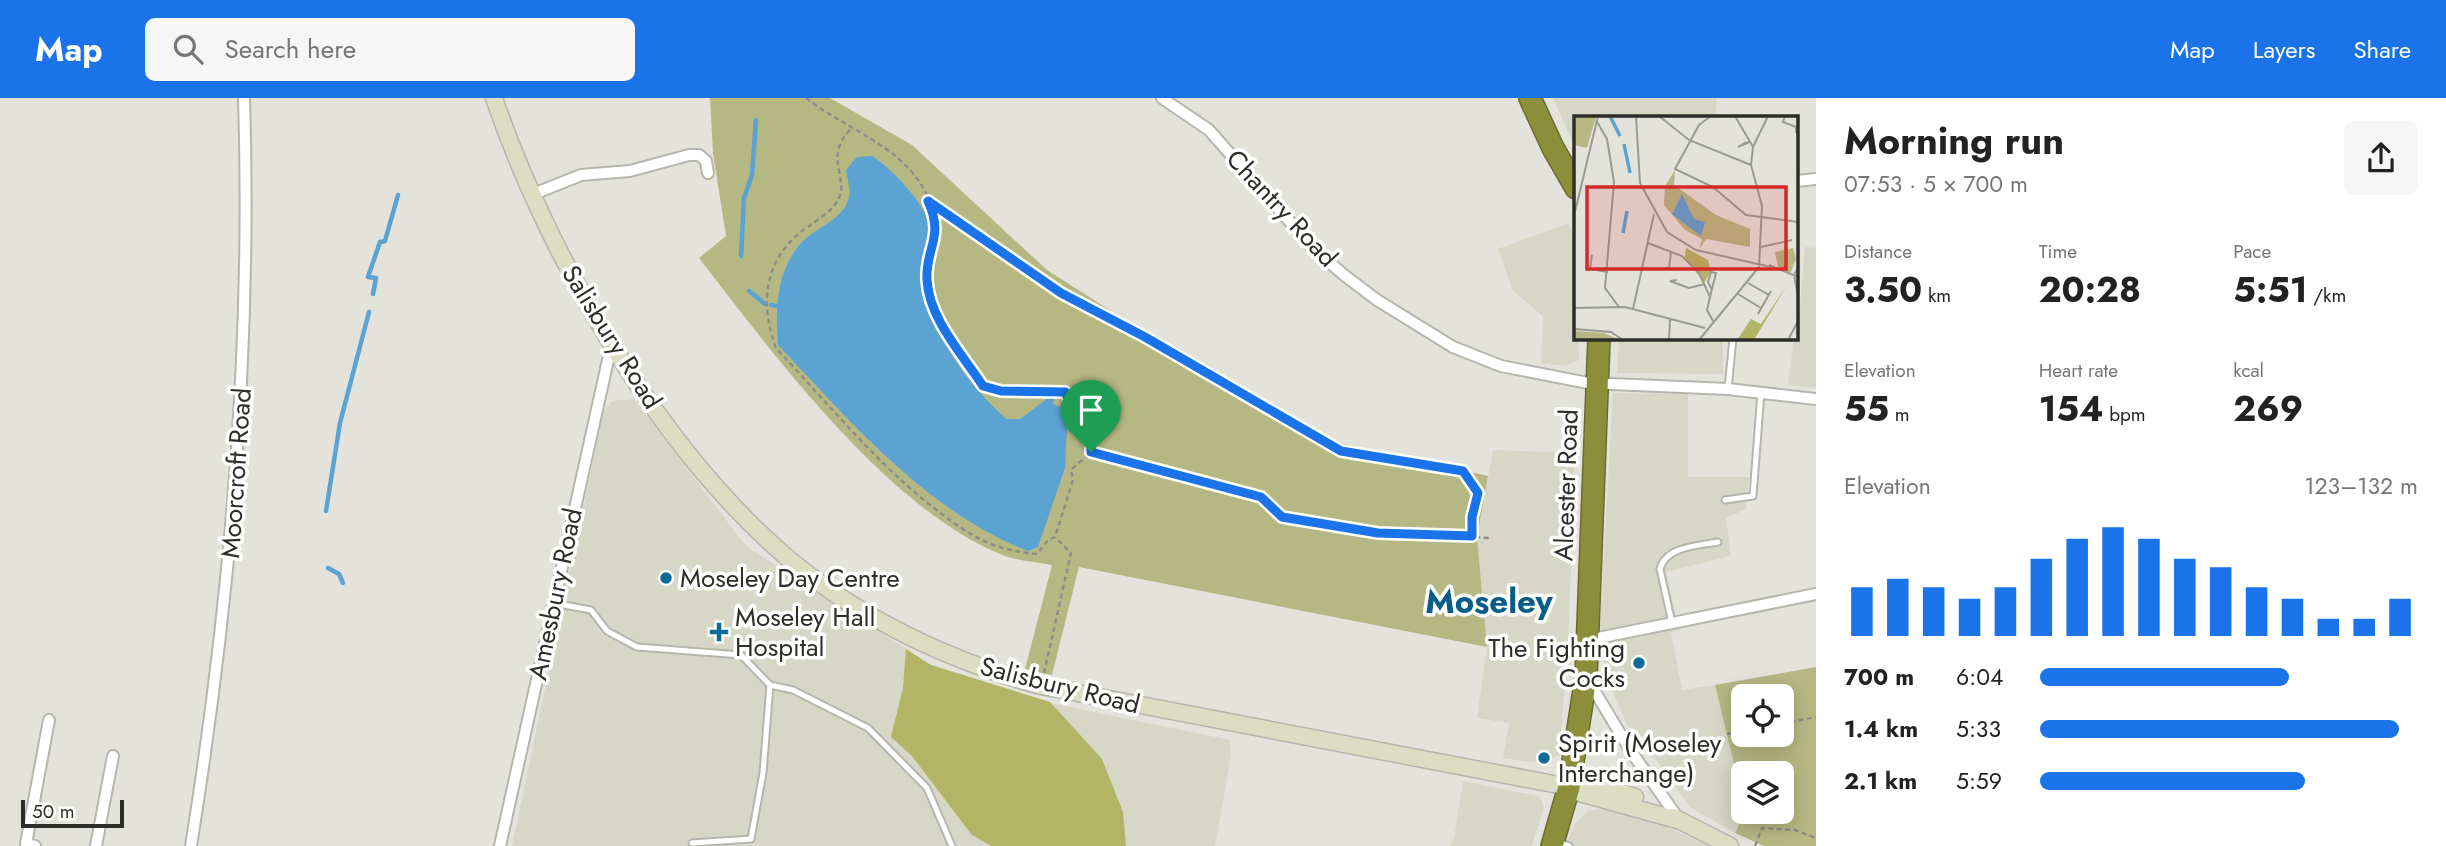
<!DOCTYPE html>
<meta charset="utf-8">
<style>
:root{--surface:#fff;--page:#f6f6f6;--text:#222;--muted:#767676;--accent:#1a73e8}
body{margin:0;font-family:Jost,sans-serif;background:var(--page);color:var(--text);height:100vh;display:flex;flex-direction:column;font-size:26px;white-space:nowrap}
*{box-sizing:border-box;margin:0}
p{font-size:23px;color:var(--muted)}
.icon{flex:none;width:38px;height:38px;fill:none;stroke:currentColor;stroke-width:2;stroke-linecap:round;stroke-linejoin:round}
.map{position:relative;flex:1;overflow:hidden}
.sheet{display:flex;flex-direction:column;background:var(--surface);width:630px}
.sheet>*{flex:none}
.fabs{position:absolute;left:1731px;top:586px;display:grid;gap:14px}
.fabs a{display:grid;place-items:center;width:63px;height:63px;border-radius:10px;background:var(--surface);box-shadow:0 4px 18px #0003;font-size:35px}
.scale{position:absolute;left:21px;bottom:18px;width:103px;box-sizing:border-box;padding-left:7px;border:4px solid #2d2d2a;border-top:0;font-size:19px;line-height:24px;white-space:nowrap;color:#2d2d2a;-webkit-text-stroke:5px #fffffe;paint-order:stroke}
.pin{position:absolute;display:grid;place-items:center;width:60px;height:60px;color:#fff;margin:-72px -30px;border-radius:50% 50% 50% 0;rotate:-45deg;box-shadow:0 0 7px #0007}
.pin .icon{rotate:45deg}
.round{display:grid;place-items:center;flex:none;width:74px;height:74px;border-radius:10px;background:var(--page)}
.head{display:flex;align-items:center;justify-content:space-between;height:119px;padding:0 28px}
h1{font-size:38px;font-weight:700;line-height:52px}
.metrics{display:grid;grid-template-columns:repeat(3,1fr);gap:10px;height:119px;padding:7px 28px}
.metrics div{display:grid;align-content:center}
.metrics b{font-size:35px;font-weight:700}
.metrics small{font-size:19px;font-weight:400}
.metrics p{font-size:19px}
.chart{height:196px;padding:14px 28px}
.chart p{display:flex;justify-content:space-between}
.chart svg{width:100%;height:126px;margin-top:7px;stroke:var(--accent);stroke-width:6}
ul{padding:0 28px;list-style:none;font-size:23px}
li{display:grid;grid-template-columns:112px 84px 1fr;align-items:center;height:52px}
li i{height:18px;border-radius:9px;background:var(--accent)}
header{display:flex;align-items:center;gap:42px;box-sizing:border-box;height:98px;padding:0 35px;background:var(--accent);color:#fff}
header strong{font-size:33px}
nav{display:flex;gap:38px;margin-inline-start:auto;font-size:24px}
.search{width:490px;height:63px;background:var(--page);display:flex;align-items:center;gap:18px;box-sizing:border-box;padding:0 24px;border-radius:10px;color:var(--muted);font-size:26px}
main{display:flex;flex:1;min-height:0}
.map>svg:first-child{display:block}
.built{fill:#d6d7c7}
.green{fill:#b6b884;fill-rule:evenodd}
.forest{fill:#b3b465}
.water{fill:#5aa3d3}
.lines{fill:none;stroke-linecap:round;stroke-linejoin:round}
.stream{stroke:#5aa3d3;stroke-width:4.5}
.lane-casing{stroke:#b6b6ae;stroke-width:9}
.street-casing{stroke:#b6b6ae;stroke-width:14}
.secondary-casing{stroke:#b6b6ae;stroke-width:19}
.highway-casing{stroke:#6b6c34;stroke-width:24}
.path{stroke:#8e8e88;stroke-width:2.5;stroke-dasharray:5 3.5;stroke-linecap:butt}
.lane{stroke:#fff;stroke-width:5}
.street{stroke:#fff;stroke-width:10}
.secondary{stroke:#ddddc4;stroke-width:16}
.highway{stroke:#8d8e3a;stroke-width:21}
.route-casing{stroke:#fff;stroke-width:14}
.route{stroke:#1a73e8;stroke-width:9}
.poi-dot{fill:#0d6a99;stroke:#fffffe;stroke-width:2.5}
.labels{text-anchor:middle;stroke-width:7;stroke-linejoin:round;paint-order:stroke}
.street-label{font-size:26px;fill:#2d2d2a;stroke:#fffffe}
.poi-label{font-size:26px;fill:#2d2d2a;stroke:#fffffe;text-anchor:start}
.district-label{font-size:33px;font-weight:bold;fill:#075d88;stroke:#fffffe}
.inset-river{fill:none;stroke:#5aa3d3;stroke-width:3.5}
.inset-road{fill:none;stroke:#9a9a94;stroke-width:2}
.view{fill:#d62828;fill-opacity:0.15;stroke:#d62828;stroke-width:3.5}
.inset-edge{fill:none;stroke:#2d2d2a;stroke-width:3.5}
</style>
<header>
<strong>Map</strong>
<div class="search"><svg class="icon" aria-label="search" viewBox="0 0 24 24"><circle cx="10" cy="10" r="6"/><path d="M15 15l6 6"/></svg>Search here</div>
<nav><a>Map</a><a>Layers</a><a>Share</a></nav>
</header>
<main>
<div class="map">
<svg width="1816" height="748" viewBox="0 0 1816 748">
<rect width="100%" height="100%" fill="#e3e3db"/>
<!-- built -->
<g class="built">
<path d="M1553,0h164l-2,19h-139v33z"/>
<path d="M1569,125l7,23 3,114 -14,6 -24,-3 2,-47 -30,-25 -15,-42z"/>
<path d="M1805,149l11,1v140l-28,-3 6,-47h3z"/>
<path d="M1619,240h104v36l-106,-1z"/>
<path d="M1613,295l75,1v83h61l-3,32 -20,9 5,38 -65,16 13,58 -8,2 11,58 33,-5 20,83 8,11 -3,45 -5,9 -44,-25 -35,-48 -10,-7 -14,-18 -28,-62 -4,-50z"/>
<path d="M634,301l112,147 185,119 119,38 180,37 1,16 -16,90h-703l91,-433 9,-12z"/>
<path d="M1493,352l82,3 -7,197 -9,104 -13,10 -43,-6 6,-35 -32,-5 10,-71 -10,-110z"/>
<path d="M1463,683l76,15 5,10 -12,40h-82l4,-8z"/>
<path d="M1608,710l33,8 70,30h-146l9,-21 14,-14z"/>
</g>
<!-- green -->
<g class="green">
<path d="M710,0h120l82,47 135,125 130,83 164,90 147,33 -11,61 10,110 -408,-80 -27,108 -27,-6 27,-104c-15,-3 -33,-4 -47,-9 -115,-44 -231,-201 -306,-298l27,-22 -13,-83z"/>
<path d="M1816,569v179h-52l-29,-13c10,-17 11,-50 0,-65l-20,-83zM1743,598h39v39h-39zM1743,676h39v38h-39z"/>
</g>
<!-- forest -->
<path class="forest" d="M906,551l25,16 119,37 52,57 21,53 3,34h-135l-20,-12 -59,-78 -21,-19 12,-49z"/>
<!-- water -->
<path class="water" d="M872,58c19,12 62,54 58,80 -3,15 -12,31 -8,47 12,54 44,99 84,136h14l36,-27 -3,12 7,3 5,-13 16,25 -14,9 -2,40 -27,79 -10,4c-101,-39 -177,-129 -250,-206 -3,-37 -2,-74 24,-103 14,-15 42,-22 47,-45 2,-7 -2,-19 -3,-27l11,-13z"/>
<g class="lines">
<!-- stream -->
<g class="stream">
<path d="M741,158l3,-58 8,-23 4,-55"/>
<path d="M749,193l16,13"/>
<path d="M373,196l3,-16 -8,-1 12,-35 5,-1 13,-46"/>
<path d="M771,207l6,1"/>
<path d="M326,413l14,-88 29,-111"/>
<path d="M328,470l11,6 4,9"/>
</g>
<!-- lane casing -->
<g class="lane-casing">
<g id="lane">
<path d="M1728,291l5,-51"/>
<path d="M1725,402l28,-4 8,-104"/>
<path d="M553,505l38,7 16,21 30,16 104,8 29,30 23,5 75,38 59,60 25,58"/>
<path d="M1672,525l-12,-54c6,-23 38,-23 58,-27"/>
<path d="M1557,743l12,5"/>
<path d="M692,745l59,-4 12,-66 7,-88"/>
</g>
</g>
<!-- street casing -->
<g class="street-casing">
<g id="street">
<path d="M1162,0l47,32 105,119 30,26 33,25 76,47 48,19 87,17 140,6 88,10"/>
<path d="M1797,83l19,-2"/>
<path d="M531,97l50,-20 49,-4 59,-16h10l7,6 2,12"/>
<path d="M1588,542l228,-46"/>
<path d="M1588,582l42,70 50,71"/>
<path d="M35,748l-9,-2 23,-124"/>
<path d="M96,748l17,-90"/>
<path d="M191,748c40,-249 61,-496 53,-748"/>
<path d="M500,748l112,-504"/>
</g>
</g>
<!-- secondary casing -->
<g class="secondary-casing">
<g id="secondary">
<path d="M494,0c58,170 188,394 340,495 64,43 134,73 207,93l528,101 11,6 101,28"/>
<path d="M1569,689l15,-6 51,16"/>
<path d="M1673,719l57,29"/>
</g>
</g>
<!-- highway casing -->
<g class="highway-casing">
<g id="highway">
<path d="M1530,0l23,50 23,40"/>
<path d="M1552,748l17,-59 17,-110 13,-339"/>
</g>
</g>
<!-- path -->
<g class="path">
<path d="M806,0c38,30 87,44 115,86 13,21 17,44 12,67 -2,10 -7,21 -5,32 5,38 34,71 55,103l18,5 64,1c14,27 28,25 26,60l-20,18 2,10 -18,57 -7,3 -11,14c-25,-2 -50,-9 -71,-23 -73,-47 -132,-121 -190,-183 -16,-44 -13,-86 26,-117 12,-9 29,-18 36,-31 12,-22 -15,-43 12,-70"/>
<path d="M930,104l131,91 84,44 196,114 122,20 15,22 -6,24v19"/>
<path d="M1091,354l170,45 21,20 96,16 113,5"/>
<path d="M1044,575l27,-120 -15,-15"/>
<path d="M1782,626l34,-7"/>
<path d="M1727,636l16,-3"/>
<path d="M1755,748l7,-18 33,2 21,8"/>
</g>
<!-- lane -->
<use href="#lane" class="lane"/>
<!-- street -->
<use href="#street" class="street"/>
<!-- secondary -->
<use href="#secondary" class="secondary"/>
<!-- highway -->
<use href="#highway" class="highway"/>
</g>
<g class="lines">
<!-- route casing -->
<g class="route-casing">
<path id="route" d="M928,103l133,92 84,44 196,114 122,20 15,22 -6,24v19l-94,-3 -96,-16 -21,-20 -170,-45c2,-35 -12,-34 -26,-60l-64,-1 -18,-5c-20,-31 -54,-67 -56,-106 -2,-32 18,-42 1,-79z"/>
</g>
<!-- route -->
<use href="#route" class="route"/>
</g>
<!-- markers -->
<g class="poi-dot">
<circle cx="666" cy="480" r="7"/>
<path d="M715.5 523.5h7v7h7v7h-7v7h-7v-7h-7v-7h7z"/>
<circle cx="1639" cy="565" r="7"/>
<circle cx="1544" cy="660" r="7"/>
</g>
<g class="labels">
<!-- street labels -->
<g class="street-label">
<text transform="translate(1282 110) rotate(47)" y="9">Chantry Road</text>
<text transform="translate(612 239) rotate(58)" y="9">Salisbury Road</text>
<text transform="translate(236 375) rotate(-86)" y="9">Moorcroft Road</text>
<text transform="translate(1566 387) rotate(-88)" y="9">Alcester Road</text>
<text transform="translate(555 496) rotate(-78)" y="9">Amesbury Road</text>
<text transform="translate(1060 587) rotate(14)" y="9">Salisbury Road</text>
</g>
<!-- poi labels -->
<g class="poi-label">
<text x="680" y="489">Moseley Day Centre</text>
<text x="735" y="528">Moseley Hall<tspan x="735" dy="30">Hospital</tspan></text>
<text x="1625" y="559" text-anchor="end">The Fighting<tspan x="1625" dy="30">Cocks</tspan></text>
<text x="1558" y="654">Spirit (Moseley<tspan x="1558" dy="30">Interchange)</tspan></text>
</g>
<!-- district labels -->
<g class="district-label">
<text x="1489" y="515">Moseley</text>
</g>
</g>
<!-- overview -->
<g transform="translate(1574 18)">
<rect width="224" height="224" fill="#e3e3db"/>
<path d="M0,0h22l-9,32 -13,-3zM101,54l-1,15 42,30 34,14v18l-44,-8 -7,11 3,-11 -17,-9 -21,-25 1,-19zM219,132l3,11 -6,15 -12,-7 -3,-15zM0,215l30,2 16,7h-46z" fill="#b6b884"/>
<path d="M112,132l22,12 3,11 -7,12 -19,-26zM213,169l-33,55h-17l14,-21 10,5z" fill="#b3b465"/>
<path d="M108,78l12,25 11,3 -4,14 -29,-22z" fill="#5aa3d3"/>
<path class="inset-river" d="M36,0l10,20M50,28l6,29M49,117l4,-22"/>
<path class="inset-road" d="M62,0l4,67 27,49 29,18 75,17M85,0l30,24 62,25M137,0l-12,9 -24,44 38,18 33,28 52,7M161,0l18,31M211,0l-2,6 13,5v6M22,4l11,19 7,43 -9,106 14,19M172,26l-8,5 11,-5M0,100l24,-100M74,127l34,13 17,17 11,24 -3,13 6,11M187,131l31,-7M18,139l-2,14 18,3M195,149l29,12M224,152l-4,7 4,21M89,153l6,-1 2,-16M103,164l-7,1 19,7 16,-4M174,167l21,12M164,178l23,14M136,181l6,-24 -5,-1 -3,10 4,8M0,192l51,-1 80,21M59,193l21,-95M184,198l13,-23M0,213l37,3 12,8M95,224l1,-21M125,224l60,-73 3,-61 -11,-41 2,-18 15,-31M214,224l10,-19"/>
<path class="view" d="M13,71h199v82h-199z"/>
<rect width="224" height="224" class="inset-edge"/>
</g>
</svg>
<div class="fabs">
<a><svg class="icon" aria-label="locate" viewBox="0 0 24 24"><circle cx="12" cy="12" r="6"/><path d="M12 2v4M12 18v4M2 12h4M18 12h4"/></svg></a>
<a><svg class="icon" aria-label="layers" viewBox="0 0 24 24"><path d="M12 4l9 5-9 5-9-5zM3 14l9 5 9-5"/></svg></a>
</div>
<div class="scale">50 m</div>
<div class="pin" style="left:1091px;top:354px;background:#1e9e55"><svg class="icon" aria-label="arrive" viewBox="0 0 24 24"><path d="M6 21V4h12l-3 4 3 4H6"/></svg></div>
</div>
<section class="sheet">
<div class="head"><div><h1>Morning run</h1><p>07:53 · 5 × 700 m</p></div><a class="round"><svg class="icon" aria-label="share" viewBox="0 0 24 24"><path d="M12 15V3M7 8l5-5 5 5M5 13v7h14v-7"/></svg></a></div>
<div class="metrics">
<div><p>Distance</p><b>3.50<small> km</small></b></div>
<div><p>Time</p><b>20:28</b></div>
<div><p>Pace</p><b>5:51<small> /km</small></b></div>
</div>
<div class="metrics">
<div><p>Elevation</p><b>55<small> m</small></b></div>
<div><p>Heart rate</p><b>154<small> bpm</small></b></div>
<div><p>kcal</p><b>269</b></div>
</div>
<div class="chart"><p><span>Elevation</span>123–132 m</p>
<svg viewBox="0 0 160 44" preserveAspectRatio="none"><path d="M5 44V27M15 44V24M25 44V27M35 44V31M45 44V27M55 44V17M65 44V10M75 44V6M85 44V10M95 44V17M105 44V20M115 44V27M125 44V31M135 44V38M145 44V38M155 44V31"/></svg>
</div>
<ul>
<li><b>700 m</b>6:04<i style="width:66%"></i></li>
<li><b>1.4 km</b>5:33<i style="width:95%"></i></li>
<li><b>2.1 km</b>5:59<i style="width:70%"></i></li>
</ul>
</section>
</main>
